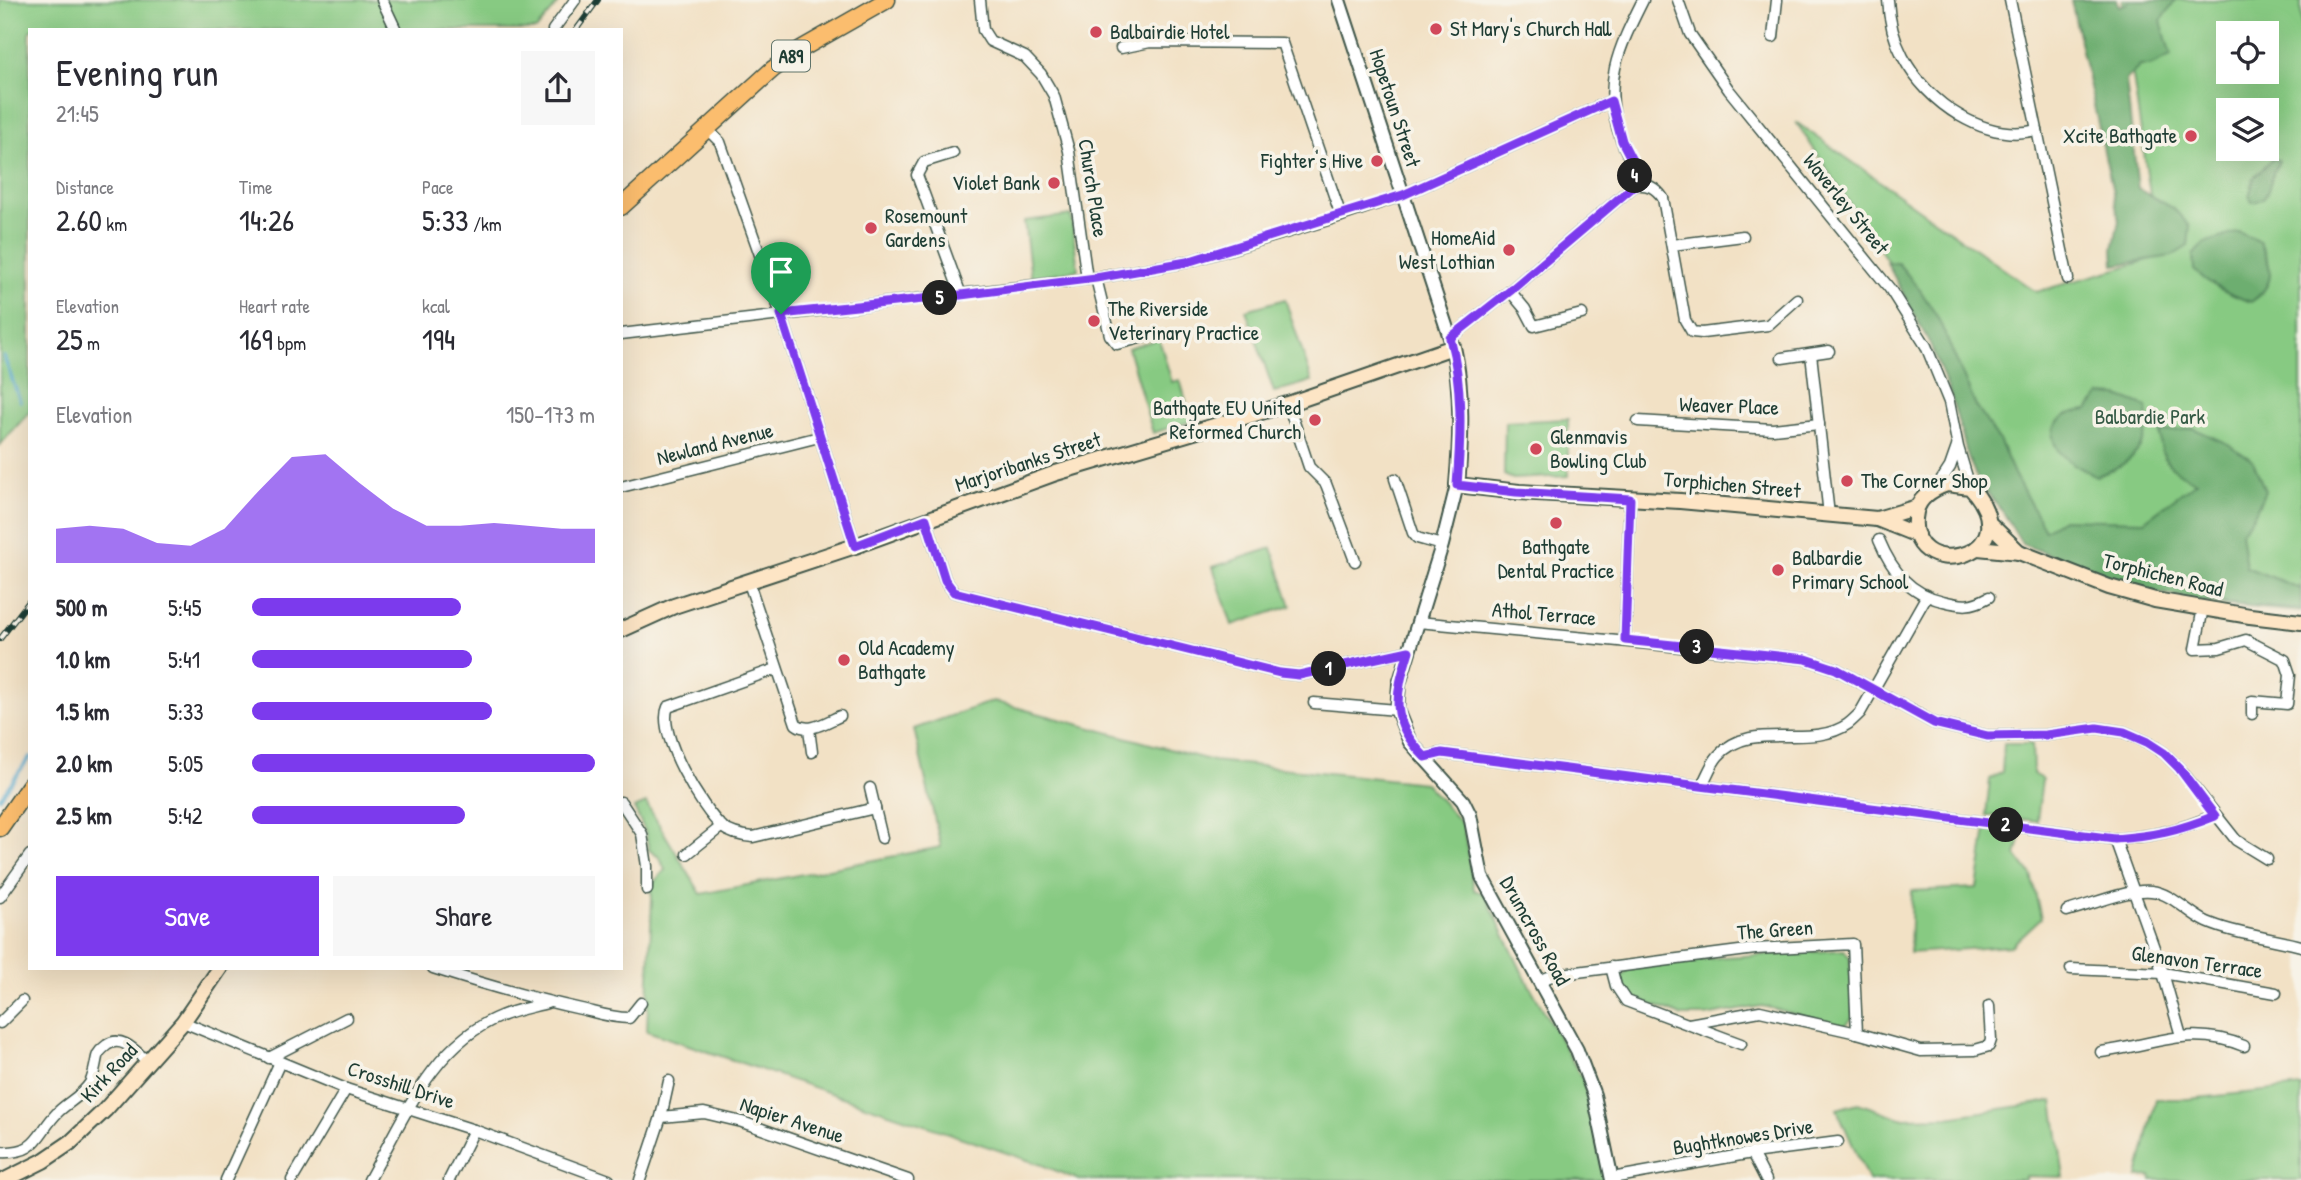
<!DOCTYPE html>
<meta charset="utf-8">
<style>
:root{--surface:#fff;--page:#f7f7f7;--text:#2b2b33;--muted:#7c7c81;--accent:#7c3aed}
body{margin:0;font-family:"Patrick Hand",sans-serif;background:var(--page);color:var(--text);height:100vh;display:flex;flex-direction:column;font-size:26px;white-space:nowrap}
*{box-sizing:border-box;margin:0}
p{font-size:23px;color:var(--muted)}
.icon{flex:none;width:38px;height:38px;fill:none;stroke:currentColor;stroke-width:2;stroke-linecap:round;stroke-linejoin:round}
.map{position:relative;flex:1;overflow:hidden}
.drawer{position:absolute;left:28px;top:28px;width:595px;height:942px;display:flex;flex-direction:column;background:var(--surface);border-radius:0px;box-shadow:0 7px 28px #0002}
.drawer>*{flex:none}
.controls{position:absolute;left:2216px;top:21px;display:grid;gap:14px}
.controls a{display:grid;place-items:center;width:63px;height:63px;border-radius:0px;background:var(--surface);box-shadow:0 7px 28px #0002;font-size:35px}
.pin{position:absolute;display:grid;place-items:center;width:60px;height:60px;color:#fff;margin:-72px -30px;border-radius:50% 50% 50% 0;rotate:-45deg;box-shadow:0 0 7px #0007}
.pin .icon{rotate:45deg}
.km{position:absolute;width:35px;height:35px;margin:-18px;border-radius:50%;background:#222;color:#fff;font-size:19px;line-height:35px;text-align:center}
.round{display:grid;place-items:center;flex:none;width:74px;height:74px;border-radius:0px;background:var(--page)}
.overview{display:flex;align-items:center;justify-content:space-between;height:119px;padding:0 28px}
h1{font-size:38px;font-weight:600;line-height:52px}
.metrics{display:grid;grid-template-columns:repeat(3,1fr);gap:10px;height:119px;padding:7px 28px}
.metrics div{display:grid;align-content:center}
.metrics b{font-size:30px;font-weight:600}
.metrics small{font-size:19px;font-weight:400}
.metrics p{font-size:19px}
.chart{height:196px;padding:14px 28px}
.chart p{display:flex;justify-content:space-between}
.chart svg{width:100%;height:126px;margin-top:7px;fill:var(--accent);opacity:.7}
.cta{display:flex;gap:14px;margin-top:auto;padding:14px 28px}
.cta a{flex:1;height:80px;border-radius:0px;background:var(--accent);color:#fff;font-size:28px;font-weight:600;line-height:80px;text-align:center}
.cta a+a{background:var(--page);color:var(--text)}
ul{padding:0 28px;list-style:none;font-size:23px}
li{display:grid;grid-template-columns:112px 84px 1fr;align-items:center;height:52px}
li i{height:18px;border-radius:9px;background:var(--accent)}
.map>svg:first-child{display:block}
.green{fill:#87ca82;stroke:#53845b;stroke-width:2;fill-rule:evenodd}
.forest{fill:#6dae70;stroke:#467652;stroke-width:2}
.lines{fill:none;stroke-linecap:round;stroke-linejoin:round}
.stream{stroke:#50a7cd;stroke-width:3.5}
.minor-casing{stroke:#3f564a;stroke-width:13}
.tertiary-casing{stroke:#3f564a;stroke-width:16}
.secondary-casing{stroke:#3f564a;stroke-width:18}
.primary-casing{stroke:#3f564a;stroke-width:19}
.minor{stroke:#fff;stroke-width:10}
.tertiary{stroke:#fff;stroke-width:12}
.secondary{stroke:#fde5c5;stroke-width:14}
.primary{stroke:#fbbd6e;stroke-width:16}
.rail-casing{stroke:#1f3d34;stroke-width:6}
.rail{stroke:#f7f3e8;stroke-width:3.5;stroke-dasharray:10;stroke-linecap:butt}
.route-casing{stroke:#fff;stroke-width:14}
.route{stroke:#7c3aed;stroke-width:9}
.poi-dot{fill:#d1495b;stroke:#f7f3e8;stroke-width:2.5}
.labels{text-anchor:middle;stroke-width:7;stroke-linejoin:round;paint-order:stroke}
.shield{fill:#f7f3e8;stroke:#60746a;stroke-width:2}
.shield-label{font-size:19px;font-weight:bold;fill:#1f3d34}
.poi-label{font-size:21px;fill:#1f3d34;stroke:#f7f3e8;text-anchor:start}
.street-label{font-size:21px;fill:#1f3d34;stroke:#f7f3e8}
.park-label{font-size:21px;fill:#345944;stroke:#f7f3e8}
</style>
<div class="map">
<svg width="2301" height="1180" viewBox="0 0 2301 1180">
<rect width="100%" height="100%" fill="#f7f3e8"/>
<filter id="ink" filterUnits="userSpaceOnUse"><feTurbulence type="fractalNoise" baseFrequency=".0143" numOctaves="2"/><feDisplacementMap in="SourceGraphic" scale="14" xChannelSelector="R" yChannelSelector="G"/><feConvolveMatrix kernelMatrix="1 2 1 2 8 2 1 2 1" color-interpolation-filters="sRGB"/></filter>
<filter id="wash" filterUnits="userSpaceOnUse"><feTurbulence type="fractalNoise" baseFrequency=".00686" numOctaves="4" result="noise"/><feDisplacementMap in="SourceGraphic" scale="28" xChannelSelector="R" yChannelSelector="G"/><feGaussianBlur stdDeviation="1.57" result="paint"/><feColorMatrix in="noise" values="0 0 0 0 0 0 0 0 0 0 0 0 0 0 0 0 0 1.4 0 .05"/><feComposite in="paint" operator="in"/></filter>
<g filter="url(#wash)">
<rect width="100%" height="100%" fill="#f2e1c5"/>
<!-- green -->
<g class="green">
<path d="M0,0h561l-25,30h-506v381l-30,34z"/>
<path d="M2122,0h179v612l-104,-9 -157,-65 -111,-214 -133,-202 240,170 123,-35zM2228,33h38v39h-38zM2228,110h38v39h-38z"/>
<path d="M1071,215l7,55 -47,7 -7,-56z"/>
<path d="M1285,299l27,82 -38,11 -28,-82z"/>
<path d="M1159,339l13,43 8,-2 12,41 -39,12 -25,-85z"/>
<path d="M1568,419v57l-55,3 -9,-4 1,-53z"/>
<path d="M1272,548l19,58 -59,19 -19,-58z"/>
<path d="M993,701l220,60 212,22 38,42 11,65 11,4 37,78 61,108 22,100h-526l-37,-15 -395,-134 5,-133 -1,-13 14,-15 -5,-12 -11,-8 -4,-19 -11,-23 12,-5 55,91 240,-47 -27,-118z"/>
<path d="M2004,744h28l1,30 9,5 -5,42 -51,-6 4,-36 12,-7z"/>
<path d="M1986,828l36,5 -6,22 15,20 10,43 -30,28 -101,7 2,-62 65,-3z"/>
<path d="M1844,950l6,8 3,59 -8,9 -83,-20 -57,10h-23l-50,-19 -7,-9 -4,-11 8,-9 96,-11z"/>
<path d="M2301,1087v93h-149l-1,-4 -13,1 18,-78h32z"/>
<path d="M2053,1101l11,76 -39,-1v4h-157l-31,-71 21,-6 43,15 47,-1z"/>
</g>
<!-- forest -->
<g class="forest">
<path d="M2071,0h45l3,6 9,-3v-3h48l-15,21 10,35 -21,10h-10l-14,14 12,109 35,19 17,18 -2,20 -16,10 -58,9 -1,-16 6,-29z"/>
<path d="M2272,159l7,1c-1,7 -6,10 -7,17 -4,12 -4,24 -20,25l-3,-5 5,-20z"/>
<path d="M2238,232l21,9c13,26 19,42 -8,61 -22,-8 -40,-16 -57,-32l-1,-15 11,-12z"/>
<path d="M1887,263h11l20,24 20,31 38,88 24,36 14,32 31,56 17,-11 82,2 52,-39c-24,-12 -37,-20 -36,-49l33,-5 35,16 25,17 12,30 -11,24 -13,17 5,35 55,22v21l-102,-9 -44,-9 -52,-17 -81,-31 -19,-32 -23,-28 -11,-24 -18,-64 -21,-52z"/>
<path d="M2100,395l18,1 29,11c5,39 -16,58 -51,69 -12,-6 -31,-15 -38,-26 -16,-26 9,-39 30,-40z"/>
</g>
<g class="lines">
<!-- stream -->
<g class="stream">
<path d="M4,357l16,44"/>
<path d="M0,798l30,-41"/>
</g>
</g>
</g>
<g filter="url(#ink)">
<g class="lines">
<!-- minor casing -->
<g class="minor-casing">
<g id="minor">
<path d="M382,0l14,30"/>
<path d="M980,0l3,30 7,11 35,16 16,17 13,22 15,55 18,128"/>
<path d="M1678,0l12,34 39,56 161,199 36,57 23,56 9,45 12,40"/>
<path d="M1888,0c1,20 6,40 15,57 24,46 82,86 134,73"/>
<path d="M2010,0l58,279"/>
<path d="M553,30l22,-30"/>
<path d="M1773,37l4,-37"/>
<path d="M1121,48l29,-6 132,1 59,173"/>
<path d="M708,130l12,12 61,172 74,232"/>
<path d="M953,153l-29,9 -7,13 44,120"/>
<path d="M1635,185c14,-1 20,2 28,13l22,122 7,12 10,1 66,-8 29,-26"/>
<path d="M1635,185c0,-24 -6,-25 -14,-46 -20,-55 -3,-89 22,-139"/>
<path d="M1672,245l71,-9"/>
<path d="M1096,278l14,57 7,9 39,-10"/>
<path d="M1510,291l15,18 9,17 48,-12"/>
<path d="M621,334l475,-56 91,-16 154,-46 62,-21 208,-94"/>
<path d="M1450,338l60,-47 125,-106"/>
<path d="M1811,354l18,161"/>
<path d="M1782,358l47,-7"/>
<path d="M1288,404l21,63 17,17 29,77"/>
<path d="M1638,421l135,8 46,-5"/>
<path d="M1395,479l18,54 4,5 25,7"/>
<path d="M621,487l198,-50"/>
<path d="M1937,487l13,-20 7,-20"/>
<path d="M926,519l19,61 9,12 326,81 19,2 110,-24"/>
<path d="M1879,540c13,31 31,54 64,61 20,5 28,6 46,-4"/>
<path d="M748,580l48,144c13,10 30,-2 44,-8"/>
<path d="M2203,608l-8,41 24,-1 27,-8 39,20 5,15 -3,29 -35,-3v13"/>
<path d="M1418,622l388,37 30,10 98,54 54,13 58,-1 51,-7 27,4 23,10 17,11 15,15 57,72 31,19"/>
<path d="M1625,640l5,-142"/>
<path d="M776,669l-108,38c-12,26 34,102 54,120 9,7 20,9 31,10l122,-29"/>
<path d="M1314,703l83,7"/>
<path d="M809,729l3,23"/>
<path d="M1425,757l17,-4 673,86c39,-3 63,-8 100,-24"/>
<path d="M1702,785c5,-9 9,-21 16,-29 33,-38 91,-5 130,-32 4,-3 8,-7 12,-11l66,-116"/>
<path d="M870,788l12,50"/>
<path d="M621,802l21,32 5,32v24"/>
<path d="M2115,839l48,134 18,63"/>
<path d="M687,854l35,-28"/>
<path d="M0,897l30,-42"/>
<path d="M2067,911c24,-6 60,-22 84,-20 21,2 38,23 56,31 27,12 65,16 94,24"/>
<path d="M1611,967l5,19 10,15 115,43"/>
<path d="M433,968c49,16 98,30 148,41 17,4 30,9 48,9l12,-15"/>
<path d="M2071,969l92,4 113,20"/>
<path d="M1539,981l15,-6 201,-26 98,-5 4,89"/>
<path d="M183,1022l163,67 128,41 135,50"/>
<path d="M0,1023l22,-22"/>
<path d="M1689,1024l71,-13 97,22 64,18 54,-1 14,-4 2,-6 -2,-34"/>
<path d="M2101,1052c54,-7 89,-28 143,-6"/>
<path d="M269,1058l78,-40"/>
<path d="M661,1117l43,-4 38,9 166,58"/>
<path d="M0,1152c39,2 36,-18 58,-40 10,-10 24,-16 32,-29 4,-8 5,-17 7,-26 1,-5 5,-8 10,-12 15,-11 30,8 41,17"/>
<path d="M1752,1153l14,27"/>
<path d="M1612,1178l140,-25 86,-11"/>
<path d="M226,1180l54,-118"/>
<path d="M292,1180l54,-91"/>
<path d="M369,1180c34,-60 64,-137 132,-164 14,-6 31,-9 46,-13"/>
<path d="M449,1180l25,-50"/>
<path d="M640,1180l21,-63 8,-36"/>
</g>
</g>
<!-- tertiary casing -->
<g class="tertiary-casing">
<g id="tertiary">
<path d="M1339,0l114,347"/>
<path d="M1457,485l-15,60 -43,139 -2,26 13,32 53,59 7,14 12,62 95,173 17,45 18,85"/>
</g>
</g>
<!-- secondary casing -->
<g class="secondary-casing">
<g id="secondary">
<path d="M1947,484l23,3c66,72 -69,101 -54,25 3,-15 17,-23 31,-28z"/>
<path d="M1877,519l40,-12"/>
<path d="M1988,522l31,30"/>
<path d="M1978,548l41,4 90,35 46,13 95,16 51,6"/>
<path d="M621,630l53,-24 181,-60 201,-73 232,-69 165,-57c10,44 8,93 4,138l62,7 161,9 197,18 40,16"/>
<path d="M5,1180l38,-19 28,-19 34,-32 78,-88 37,-54"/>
</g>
</g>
<!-- primary casing -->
<g class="primary-casing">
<g id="primary">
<path d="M621,207l152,-138 28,-20 86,-49"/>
<path d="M0,828l30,-43"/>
</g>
</g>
<!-- minor -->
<use href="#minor" class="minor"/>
<!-- tertiary -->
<use href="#tertiary" class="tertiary"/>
<!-- secondary -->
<use href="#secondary" class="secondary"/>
<!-- primary -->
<use href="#primary" class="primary"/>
<!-- rail casing -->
<g class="rail-casing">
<g id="rail">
<path d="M576,30l22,-30"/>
<path d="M0,639l30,-39"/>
</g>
</g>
<!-- rail -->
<use href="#rail" class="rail"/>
</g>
</g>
<g class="lines" filter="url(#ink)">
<!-- route casing -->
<g class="route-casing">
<path id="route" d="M1611,101l11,40 13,25v19l-125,106 -60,47c13,47 11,98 7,147l59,7 114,7 -5,141 181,19 30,10 98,54 54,13 58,-1 51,-7 27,4 23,10 17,11 15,15 36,48c-37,15 -61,20 -100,23l-673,-86 -17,4c-36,-36 -30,-61 -16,-106l-110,24 -19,-2 -326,-81 -9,-12 -19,-61 -71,27 -74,-232 180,-19 135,-17 91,-16 216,-67z"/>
</g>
<!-- route -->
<use href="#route" class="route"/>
</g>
<!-- markers -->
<g class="poi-dot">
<circle cx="1436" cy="29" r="7"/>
<circle cx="1096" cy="32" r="7"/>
<circle cx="2191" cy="136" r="7"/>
<circle cx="1377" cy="161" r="7"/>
<circle cx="1054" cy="183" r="7"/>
<circle cx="871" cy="228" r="7"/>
<circle cx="1509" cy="250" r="7"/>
<circle cx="1094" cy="321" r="7"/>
<circle cx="1315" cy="420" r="7"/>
<circle cx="1536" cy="449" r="7"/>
<circle cx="1847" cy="481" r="7"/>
<circle cx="1556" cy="523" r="7"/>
<circle cx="1778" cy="570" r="7"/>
<circle cx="844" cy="660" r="7"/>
</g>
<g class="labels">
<!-- shield labels -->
<rect class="shield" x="772" y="40.5" width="38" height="31" rx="5"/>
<g class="shield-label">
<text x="791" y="63">A89</text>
</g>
<!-- poi labels -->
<g class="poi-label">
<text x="1450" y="36">St Mary's Church Hall</text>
<text x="1110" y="39">Balbairdie Hotel</text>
<text x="2177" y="143" text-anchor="end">Xcite Bathgate</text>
<text x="1363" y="168" text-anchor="end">Fighter's Hive</text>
<text x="1040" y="190" text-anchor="end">Violet Bank</text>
<text x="885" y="223">Rosemount<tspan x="885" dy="24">Gardens</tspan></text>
<text x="1495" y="245" text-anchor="end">HomeAid<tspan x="1495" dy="24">West Lothian</tspan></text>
<text x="1108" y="316">The Riverside<tspan x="1108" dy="24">Veterinary Practice</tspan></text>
<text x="1301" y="415" text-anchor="end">Bathgate EU United<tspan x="1301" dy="24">Reformed Church</tspan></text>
<text x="1550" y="444">Glenmavis<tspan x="1550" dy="24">Bowling Club</tspan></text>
<text x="1861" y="488">The Corner Shop</text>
<text x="1556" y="554" text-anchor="middle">Bathgate<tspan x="1556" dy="24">Dental Practice</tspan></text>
<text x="1792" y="565">Balbardie<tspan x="1792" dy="24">Primary School</tspan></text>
<text x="858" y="655">Old Academy<tspan x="858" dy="24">Bathgate</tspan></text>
</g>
<!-- street labels -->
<g class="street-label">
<text transform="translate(1395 108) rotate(72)" y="7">Hopetoun Street</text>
<text transform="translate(1093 188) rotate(81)" y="7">Church Place</text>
<text transform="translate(1846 204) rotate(51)" y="7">Waverley Street</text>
<text transform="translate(1729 406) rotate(2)" y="7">Weaver Place</text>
<text transform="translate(715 444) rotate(-14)" y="7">Newland Avenue</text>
<text transform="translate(1028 462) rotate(-18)" y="7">Marjoribanks Street</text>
<text transform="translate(1732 485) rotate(5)" y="7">Torphichen Street</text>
<text transform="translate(2163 575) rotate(14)" y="7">Torphichen Road</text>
<text transform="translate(1544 614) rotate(5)" y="7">Athol Terrace</text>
<text transform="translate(1775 930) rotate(-4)" y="7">The Green</text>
<text transform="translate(1535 931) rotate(61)" y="7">Drumcross Road</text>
<text transform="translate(2197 962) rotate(8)" y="7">Glenavon Terrace</text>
<text transform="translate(109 1073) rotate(-47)" y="7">Kirk Road</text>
<text transform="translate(401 1085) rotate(18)" y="7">Crosshill Drive</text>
<text transform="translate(792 1120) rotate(18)" y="7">Napier Avenue</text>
<text transform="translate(1743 1137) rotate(-9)" y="7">Bughtknowes Drive</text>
</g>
<!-- park labels -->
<g class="park-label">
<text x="2150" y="424">Balbardie Park</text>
</g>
</g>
</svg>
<div class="controls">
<a><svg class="icon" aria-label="locate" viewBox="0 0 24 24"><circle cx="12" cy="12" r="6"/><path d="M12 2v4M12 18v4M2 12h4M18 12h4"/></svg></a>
<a><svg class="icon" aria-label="layers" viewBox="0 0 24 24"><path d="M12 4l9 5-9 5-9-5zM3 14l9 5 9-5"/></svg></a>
</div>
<div class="pin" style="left:781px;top:314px;background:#1e9e55"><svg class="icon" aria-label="arrive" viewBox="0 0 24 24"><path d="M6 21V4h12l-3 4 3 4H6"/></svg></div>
<b class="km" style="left:1329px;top:669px">1</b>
<b class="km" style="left:2006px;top:825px">2</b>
<b class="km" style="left:1697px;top:647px">3</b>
<b class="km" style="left:1635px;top:176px">4</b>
<b class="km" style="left:940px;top:298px">5</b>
<section class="drawer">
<div class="overview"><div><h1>Evening run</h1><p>21:45</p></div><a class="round"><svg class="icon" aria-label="share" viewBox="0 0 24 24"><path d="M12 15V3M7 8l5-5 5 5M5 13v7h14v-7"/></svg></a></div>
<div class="metrics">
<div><p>Distance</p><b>2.60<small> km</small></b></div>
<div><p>Time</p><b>14:26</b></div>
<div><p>Pace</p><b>5:33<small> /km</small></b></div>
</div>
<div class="metrics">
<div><p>Elevation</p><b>25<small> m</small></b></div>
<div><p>Heart rate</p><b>169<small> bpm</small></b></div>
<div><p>kcal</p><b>194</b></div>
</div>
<div class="chart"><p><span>Elevation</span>150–173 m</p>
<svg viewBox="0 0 160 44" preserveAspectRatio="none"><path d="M0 44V32L10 31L20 32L30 37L40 38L50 32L60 19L70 7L80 6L90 16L100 25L110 31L120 31L130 30L140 31L150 32L160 32V44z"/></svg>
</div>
<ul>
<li><b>500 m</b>5:45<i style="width:61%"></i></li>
<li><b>1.0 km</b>5:41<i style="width:64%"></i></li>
<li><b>1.5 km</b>5:33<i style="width:70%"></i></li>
<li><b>2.0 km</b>5:05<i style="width:100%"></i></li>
<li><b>2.5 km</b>5:42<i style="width:62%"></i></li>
</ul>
<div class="cta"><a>Save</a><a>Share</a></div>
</section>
</div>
